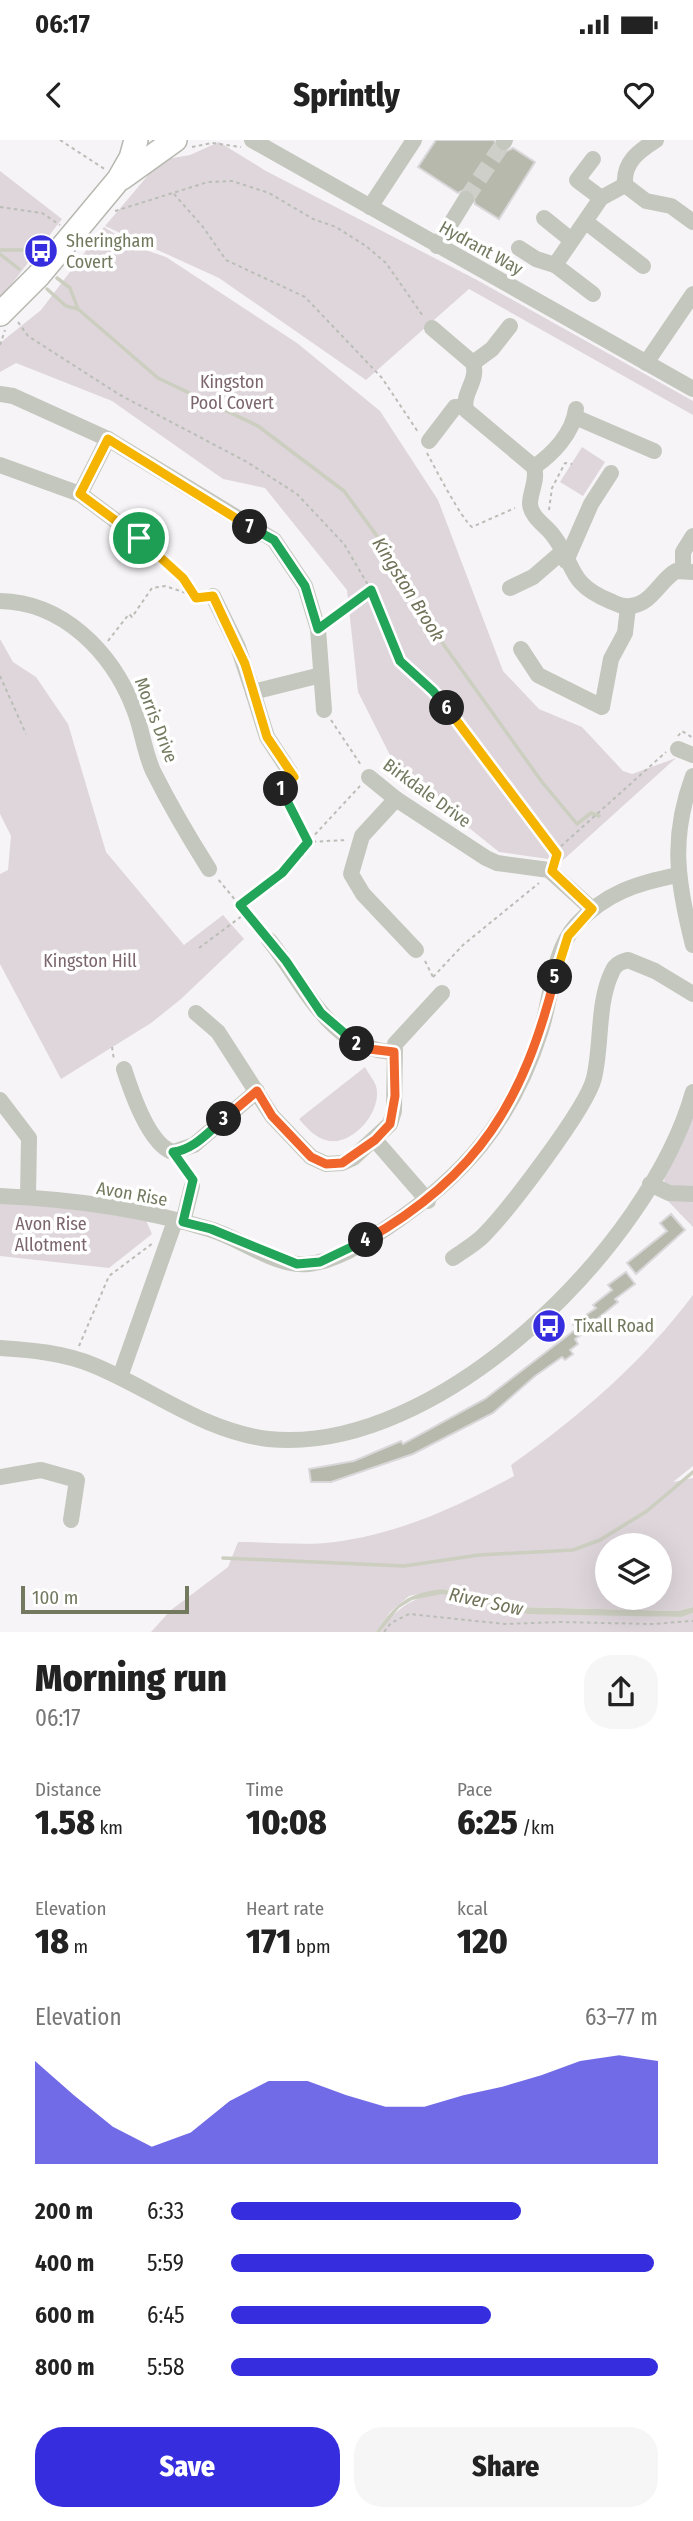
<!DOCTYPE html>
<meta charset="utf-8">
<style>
:root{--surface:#fff;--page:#f6f6f6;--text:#222;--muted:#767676;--accent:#362dde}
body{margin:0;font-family:"Fira Sans Condensed",sans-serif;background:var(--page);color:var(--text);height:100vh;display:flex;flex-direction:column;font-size:26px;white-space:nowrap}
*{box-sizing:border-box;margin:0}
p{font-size:23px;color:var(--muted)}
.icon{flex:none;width:38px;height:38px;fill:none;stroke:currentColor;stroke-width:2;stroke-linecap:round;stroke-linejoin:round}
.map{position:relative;height:1492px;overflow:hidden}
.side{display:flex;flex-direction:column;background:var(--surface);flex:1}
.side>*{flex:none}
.controls{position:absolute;left:595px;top:1393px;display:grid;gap:14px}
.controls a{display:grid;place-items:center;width:77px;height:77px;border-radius:50%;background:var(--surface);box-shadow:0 7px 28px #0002;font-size:35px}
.scale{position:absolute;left:21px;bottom:18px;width:168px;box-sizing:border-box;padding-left:7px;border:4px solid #72795e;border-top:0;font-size:19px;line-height:24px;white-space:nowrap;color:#72795e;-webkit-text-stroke:5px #fff;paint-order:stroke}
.pin{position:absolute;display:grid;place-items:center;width:60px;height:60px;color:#fff;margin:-30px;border:4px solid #fff;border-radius:50%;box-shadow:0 2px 7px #0007}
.km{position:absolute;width:35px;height:35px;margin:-18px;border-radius:50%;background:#222;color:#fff;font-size:19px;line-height:35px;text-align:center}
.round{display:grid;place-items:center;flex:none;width:74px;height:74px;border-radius:28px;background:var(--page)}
.summary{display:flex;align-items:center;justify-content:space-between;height:119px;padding:0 35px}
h1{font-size:38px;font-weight:800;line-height:52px}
.figures{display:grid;grid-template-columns:repeat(3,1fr);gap:10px;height:119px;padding:7px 35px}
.figures div{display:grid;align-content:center}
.figures b{font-size:35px;font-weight:800}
.figures small{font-size:19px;font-weight:400}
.figures p{font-size:19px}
.chart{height:196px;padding:14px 35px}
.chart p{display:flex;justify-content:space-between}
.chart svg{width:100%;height:126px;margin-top:7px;fill:var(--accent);opacity:.7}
.cta{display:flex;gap:14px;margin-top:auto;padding:14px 35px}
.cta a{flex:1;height:80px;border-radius:28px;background:var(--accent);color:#fff;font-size:28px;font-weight:800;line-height:80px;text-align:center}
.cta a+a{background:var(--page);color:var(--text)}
ul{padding:0 35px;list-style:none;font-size:23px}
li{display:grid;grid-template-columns:112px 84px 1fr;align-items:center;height:52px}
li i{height:18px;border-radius:9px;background:var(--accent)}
.status{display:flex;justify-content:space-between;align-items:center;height:49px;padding:0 35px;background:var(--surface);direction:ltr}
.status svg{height:19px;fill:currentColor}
header{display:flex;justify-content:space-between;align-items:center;height:91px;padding:0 35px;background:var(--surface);font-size:32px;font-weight:800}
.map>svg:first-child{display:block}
.green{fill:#ded6db;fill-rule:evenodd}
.water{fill:#cccec0}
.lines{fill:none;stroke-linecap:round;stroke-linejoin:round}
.stream{stroke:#cccec0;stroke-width:3.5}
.building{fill:#b7b9ac;stroke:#d9d7d9;stroke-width:2}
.minor-tunnel{stroke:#cfcfc9;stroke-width:16;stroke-dasharray:16 8;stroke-linecap:butt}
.highway-casing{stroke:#b6b8b0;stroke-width:26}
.path{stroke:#bbbdb7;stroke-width:2;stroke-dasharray:3.5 3.5;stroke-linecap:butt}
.minor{stroke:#c4c7be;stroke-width:16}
.highway{stroke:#fff;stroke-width:23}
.split-1-casing{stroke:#fff;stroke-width:14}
.split-2-casing{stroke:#fff;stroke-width:14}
.split-3-casing{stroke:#fff;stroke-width:14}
.split-4-casing{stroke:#fff;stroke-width:14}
.split-5-casing{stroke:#fff;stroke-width:14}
.split-6-casing{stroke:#fff;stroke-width:14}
.split-7-casing{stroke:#fff;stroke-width:14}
.split-8-casing{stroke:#fff;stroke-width:14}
.split-1{stroke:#f5b400;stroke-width:9}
.split-2{stroke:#22a559;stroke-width:9}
.split-3{stroke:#f0652b;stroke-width:9}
.split-4{stroke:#22a559;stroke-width:9}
.split-5{stroke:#f0652b;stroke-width:9}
.split-6{stroke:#f5b400;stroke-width:9}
.split-7{stroke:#22a559;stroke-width:9}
.split-8{stroke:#f5b400;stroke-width:9}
.labels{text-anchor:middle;stroke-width:7;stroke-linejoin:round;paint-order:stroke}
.poi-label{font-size:18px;fill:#72795e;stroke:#fff;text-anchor:start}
.street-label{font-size:18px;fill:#72795e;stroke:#fff}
.park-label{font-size:18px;fill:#7c666e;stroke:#fff}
.water-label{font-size:19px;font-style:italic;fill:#707258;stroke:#fff}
</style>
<div class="status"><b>06:17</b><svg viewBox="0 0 49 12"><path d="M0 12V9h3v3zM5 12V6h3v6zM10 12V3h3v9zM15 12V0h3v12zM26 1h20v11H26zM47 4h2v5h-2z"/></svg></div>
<header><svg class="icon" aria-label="back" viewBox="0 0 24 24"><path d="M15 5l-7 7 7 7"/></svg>Sprintly<svg class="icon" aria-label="heart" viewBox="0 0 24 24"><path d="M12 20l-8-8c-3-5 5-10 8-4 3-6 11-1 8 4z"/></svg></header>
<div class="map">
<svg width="693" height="1492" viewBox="0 0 693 1492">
<rect width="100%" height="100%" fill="#f7f4f7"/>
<!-- green -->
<g class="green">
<path d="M219,2l47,29 211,109 216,121v14l-224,-126 -103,91 -147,-102 -114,-52 56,-66 29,-5z"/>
<path d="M0,31l62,48 -62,80z"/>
<path d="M104,87l30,19 32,11 131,86 83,68 58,89 65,171 36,38 43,18 41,44 9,3 44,-16 -114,103 -63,-9 -101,-81 -40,-79 -11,-102 -82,-102 -42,-9 -111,-78 -96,-38 -16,9v-29l41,-33z"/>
<path d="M582,307l23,15 -22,34 -23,-14z"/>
<path d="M0,499l13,23 23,15 32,47 38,128 78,93 39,-30 21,24 -63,60 -30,24 -90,56 -61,-115v-90l8,-4 3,-34 -11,-22z"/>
<path d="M365,927c3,6 9,13 11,19 7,24 -22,59 -47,55 -14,-3 -21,-12 -30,-22z"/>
<path d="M693,977v110l-27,-28 -2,-22z"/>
<path d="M0,1063h26l119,15 7,16 -43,34 -109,-12z"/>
<path d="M693,1155v171l-20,16 20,-4v129l-15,4 -158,-4 -77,-18 -34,7 -19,16 -14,20h-225l20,-22 57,-43 10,-25c32,0 66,4 97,0 66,-9 121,-35 179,-66l-3,-11c69,-49 131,-102 182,-170zM607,1405h53v53h-53z"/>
<path d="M442,1454l19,2 45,15 176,6 11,-4v19h-313c16,-24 33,-36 62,-38z"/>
</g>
<!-- water -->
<path class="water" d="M443,1449l77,18 158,4 15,-4v6l-11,4 -154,-3 -86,-20 -30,6 -13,8 -19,24h-4c20,-29 31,-39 67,-43z"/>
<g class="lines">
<!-- stream -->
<g class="stream">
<path d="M0,110h23l9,4"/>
<path d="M0,114l19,15"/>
<path d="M57,138l13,10 8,21 80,69 100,48 86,65 52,71 30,58 116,162 35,42 14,-11 8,3"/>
<path d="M47,149l19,17 12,3"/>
<path d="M223,1418l181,8 75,-11 94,-5 27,-10 47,-29 46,-39"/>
</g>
</g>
<!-- building -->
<g class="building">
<path d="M436,0h58l5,11 6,1 8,-4 22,14 -36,57 -24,-15 -3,-13 -6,-2 -8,4 -40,-26z"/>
<path d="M671,1074l14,16 -49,44 -9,-11 40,-32 -7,-8z"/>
<path d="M626,1132l9,12 -20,15 3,3 -22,18 2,3 -23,16 3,5 -8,6 3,4 -8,6 -3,-3 -27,19 -42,37 -80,41 -82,28h-20l-2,-13 45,-8 47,-20 2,3 82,-45 91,-70 -3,-5 23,-16 -3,-3 19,-15 -4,-5z"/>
</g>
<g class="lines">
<!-- minor-tunnel -->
<path class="minor-tunnel" d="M466,59l38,-57"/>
<!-- highway casing -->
<g class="highway-casing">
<g id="highway">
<path d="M122,38l53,-38"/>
<path d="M0,174l39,-39 80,-96 12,-21 5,-18"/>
</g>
</g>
<!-- path -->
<g class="path">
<path d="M60,0l46,30"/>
<path d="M192,7l20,-4 29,4"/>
<path d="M174,54l29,33 23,33 79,37 77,81 36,54"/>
<path d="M0,67l42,6 18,12"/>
<path d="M115,71l93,-29 24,-1 37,12 44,26 23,8 30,19 20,17 37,53"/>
<path d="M18,182l10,14 92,59 127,67 50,32 47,50 27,46 -41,30"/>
<path d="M0,205l5,-15"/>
<path d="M427,313c8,15 35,67 45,74l43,-19"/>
<path d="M549,370l3,-22 13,-25 7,1"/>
<path d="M150,408l41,39 5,10"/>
<path d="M371,451l29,70 33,30 123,162"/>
<path d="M108,501l21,-27 3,3 20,-29 13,-2 36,12"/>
<path d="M0,536l26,58"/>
<path d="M331,580l30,45"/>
<path d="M678,596l4,-5 11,7"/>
<path d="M278,637l-2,1 32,64 52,-56"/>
<path d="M556,719l3,-11 107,-96"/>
<path d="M240,765l42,-32 26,-31 39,-2"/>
<path d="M247,774l13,14"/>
<path d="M199,808l47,-35 -29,-35"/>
<path d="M425,821l8,16"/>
<path d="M433,837l30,-32 76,-62"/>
<path d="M112,907l2,13"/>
<path d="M182,1024l7,10"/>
<path d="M79,1206l30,-70 44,-33"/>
<path d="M384,1492l7,-9 18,-9 96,10 54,-2 93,2 41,-3"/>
</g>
<!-- minor -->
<g class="minor">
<path d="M252,0l441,249"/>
<path d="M504,2l1,-2"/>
<path d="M593,19l-16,21 24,18"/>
<path d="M625,45l21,16 25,5 22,16"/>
<path d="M625,45c-2,-23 14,-34 31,-45"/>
<path d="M370,67l44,-67"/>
<path d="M544,78l26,21"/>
<path d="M586,82l57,44"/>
<path d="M437,106l29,-47"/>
<path d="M519,108l17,11 19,6 46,-67 24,-13"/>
<path d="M555,125l38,29"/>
<path d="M432,188l41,35c6,18 -11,29 -7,47l68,57c4,14 -4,24 -4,37 1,13 15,21 22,30 24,30 14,49 58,67 7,3 12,6 20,5 22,-2 29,-25 46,-35l17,1"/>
<path d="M473,223l19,-14 18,-23"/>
<path d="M646,223l47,-69"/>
<path d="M0,254l13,2 95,43 166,101 31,46 13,43 6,81"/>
<path d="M575,277l79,34"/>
<path d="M429,301l26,-34h10"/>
<path d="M0,325l80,29 28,-55"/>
<path d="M534,327c19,-13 39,-34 42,-58"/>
<path d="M80,354l59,44"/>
<path d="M566,421l25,-57 20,-31"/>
<path d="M683,429v-17l10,-16"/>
<path d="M510,448l23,-11 29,-25"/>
<path d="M213,456l25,51 15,45 68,-17"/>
<path d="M0,461c63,1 112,51 134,108 8,20 10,42 19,62 16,32 37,68 56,98"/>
<path d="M521,509l17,26 64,32 9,-48 14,-26 3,-26"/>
<path d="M253,552l14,45 23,35"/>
<path d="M678,609l15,6"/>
<path d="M693,636c-23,61 -16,106 0,169"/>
<path d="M369,637l27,22 90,59 11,5 52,7 43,39"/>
<path d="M396,659l-34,37 -11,38 12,20 53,56"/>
<path d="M269,800c35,43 61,111 125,112"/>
<path d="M196,873l22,19 54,84 39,41 15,7 16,-1 11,-5 37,-34 4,-13 1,-67 47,-51"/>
<path d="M124,929c7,22 25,76 49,83l21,-7 63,-54"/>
<path d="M0,960l29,38 -1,59"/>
<path d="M375,1000l53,61"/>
<path d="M650,1044l19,9 24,1"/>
<path d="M0,1056c69,3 143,13 209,33 32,9 65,38 99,35 28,-3 54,-20 77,-35 79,-52 127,-108 156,-199 11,-33 11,-78 35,-105 29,-32 61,-42 102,-50"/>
<path d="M183,1082l9,-36"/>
<path d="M453,1118c10,-7 22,-14 30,-22 24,-24 104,-128 111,-158 8,-33 3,-75 18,-106 3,-8 9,-10 16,-12l27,11 38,23"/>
<path d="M0,1208c32,2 64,5 93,17 59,24 110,66 175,74 170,18 382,-193 425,-347"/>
<path d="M120,1237l55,-156"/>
<path d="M0,1337l41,-7 36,10 -6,40"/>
</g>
<!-- highway -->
<use href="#highway" class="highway"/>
</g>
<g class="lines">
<!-- split-1 casing -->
<g class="split-1-casing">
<path id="split-1" d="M139,398l44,40 13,20 17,-2 32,68 22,73 27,40 -5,4 -5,-5 -8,2 5,11"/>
</g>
<!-- split-2 casing -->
<g class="split-2-casing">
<path id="split-2" d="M281,649l27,53 -26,31 -42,32 46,56 35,52 36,31"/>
</g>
<!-- split-3 casing -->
<g class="split-3-casing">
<path id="split-3" d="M224,979l33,-28 15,25 39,41 15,7 16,-1 33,-23 15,-16 5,-28 -1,-44 -25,-3 -12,-5"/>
</g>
<!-- split-4 casing -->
<g class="split-4-casing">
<path id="split-4" d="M224,979c-16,13 -30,31 -51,33l20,28 -10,42 28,7 86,35 23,-2 46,-22"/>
</g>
<!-- split-5 casing -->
<g class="split-5-casing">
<path id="split-5" d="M366,1100c113,-64 158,-140 189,-263"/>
</g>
<!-- split-6 casing -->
<g class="split-6-casing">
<path id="split-6" d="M447,568l110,146 -5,17 40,38 -24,27 -13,41"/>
</g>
<!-- split-7 casing -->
<g class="split-7-casing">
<path id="split-7" d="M250,387l24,13 31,46 13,43 53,-39 29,71 33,30 14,17"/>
</g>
<!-- split-8 casing -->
<g class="split-8-casing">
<path id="split-8" d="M139,398l-59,-44 28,-55 142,88"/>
</g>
<!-- split-1 -->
<use href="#split-1" class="split-1"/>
<!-- split-2 -->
<use href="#split-2" class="split-2"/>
<!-- split-3 -->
<use href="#split-3" class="split-3"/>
<!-- split-4 -->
<use href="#split-4" class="split-4"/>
<!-- split-5 -->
<use href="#split-5" class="split-5"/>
<!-- split-6 -->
<use href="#split-6" class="split-6"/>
<!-- split-7 -->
<use href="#split-7" class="split-7"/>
<!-- split-8 -->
<use href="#split-8" class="split-8"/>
</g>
<!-- icons -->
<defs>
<g id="bus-disc" transform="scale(1.75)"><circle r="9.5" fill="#362dde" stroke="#fff"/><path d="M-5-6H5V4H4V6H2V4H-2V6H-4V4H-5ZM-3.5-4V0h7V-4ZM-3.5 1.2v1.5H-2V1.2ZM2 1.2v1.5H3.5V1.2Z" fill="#fff"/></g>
</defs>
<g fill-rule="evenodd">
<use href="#bus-disc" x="41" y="111"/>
<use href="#bus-disc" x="549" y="1186"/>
</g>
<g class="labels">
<!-- poi labels -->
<g class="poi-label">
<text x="66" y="107">Sheringham<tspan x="66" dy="21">Covert</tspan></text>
<text x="574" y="1192">Tixall Road</text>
</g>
<!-- street labels -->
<g class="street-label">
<text transform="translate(481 108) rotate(29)" y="6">Hydrant Way</text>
<text transform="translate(156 580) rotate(69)" y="6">Morris Drive</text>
<text transform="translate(427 653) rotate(36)" y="6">Birkdale Drive</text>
<text transform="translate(132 1054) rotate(10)" y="6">Avon Rise</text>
</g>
<!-- park labels -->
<g class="park-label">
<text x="232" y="248">Kingston<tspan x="232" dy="21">Pool Covert</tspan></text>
<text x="90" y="827">Kingston Hill</text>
<text x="51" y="1090">Avon Rise<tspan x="51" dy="21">Allotment</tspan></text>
</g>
<!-- water labels -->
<g class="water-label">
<text transform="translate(409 449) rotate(58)" y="7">Kingston Brook</text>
<text transform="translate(486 1461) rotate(12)" y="7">River Sow</text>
</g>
</g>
</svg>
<div class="controls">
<a><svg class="icon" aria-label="layers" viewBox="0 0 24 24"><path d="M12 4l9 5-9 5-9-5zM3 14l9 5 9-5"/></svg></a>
</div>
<div class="scale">100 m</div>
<div class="pin" style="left:139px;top:398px;background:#1e9e55"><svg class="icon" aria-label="arrive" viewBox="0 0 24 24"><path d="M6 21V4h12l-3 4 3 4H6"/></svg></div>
<b class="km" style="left:281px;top:649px">1</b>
<b class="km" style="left:357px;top:904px">2</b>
<b class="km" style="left:224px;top:979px">3</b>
<b class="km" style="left:366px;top:1100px">4</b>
<b class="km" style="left:555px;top:837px">5</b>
<b class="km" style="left:447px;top:568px">6</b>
<b class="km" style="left:250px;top:387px">7</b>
</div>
<section class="side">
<div class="summary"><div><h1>Morning run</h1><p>06:17</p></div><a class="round"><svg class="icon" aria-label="share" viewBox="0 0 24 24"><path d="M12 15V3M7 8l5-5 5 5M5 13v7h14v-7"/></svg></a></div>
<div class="figures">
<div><p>Distance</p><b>1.58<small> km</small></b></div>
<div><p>Time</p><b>10:08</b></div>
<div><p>Pace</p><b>6:25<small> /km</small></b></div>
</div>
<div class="figures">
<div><p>Elevation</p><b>18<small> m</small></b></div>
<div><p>Heart rate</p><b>171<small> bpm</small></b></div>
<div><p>kcal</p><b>120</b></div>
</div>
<div class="chart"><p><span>Elevation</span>63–77 m</p>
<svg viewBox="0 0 160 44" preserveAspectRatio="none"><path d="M0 44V8L10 20L20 31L30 38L40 33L50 22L60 15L70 15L80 20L90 24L100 24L110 20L120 17L130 13L140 8L150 6L160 8V44z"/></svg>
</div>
<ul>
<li><b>200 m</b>6:33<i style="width:68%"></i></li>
<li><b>400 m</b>5:59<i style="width:99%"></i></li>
<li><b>600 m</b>6:45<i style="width:61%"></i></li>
<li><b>800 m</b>5:58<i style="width:100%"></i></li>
</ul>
<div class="cta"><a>Save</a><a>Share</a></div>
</section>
